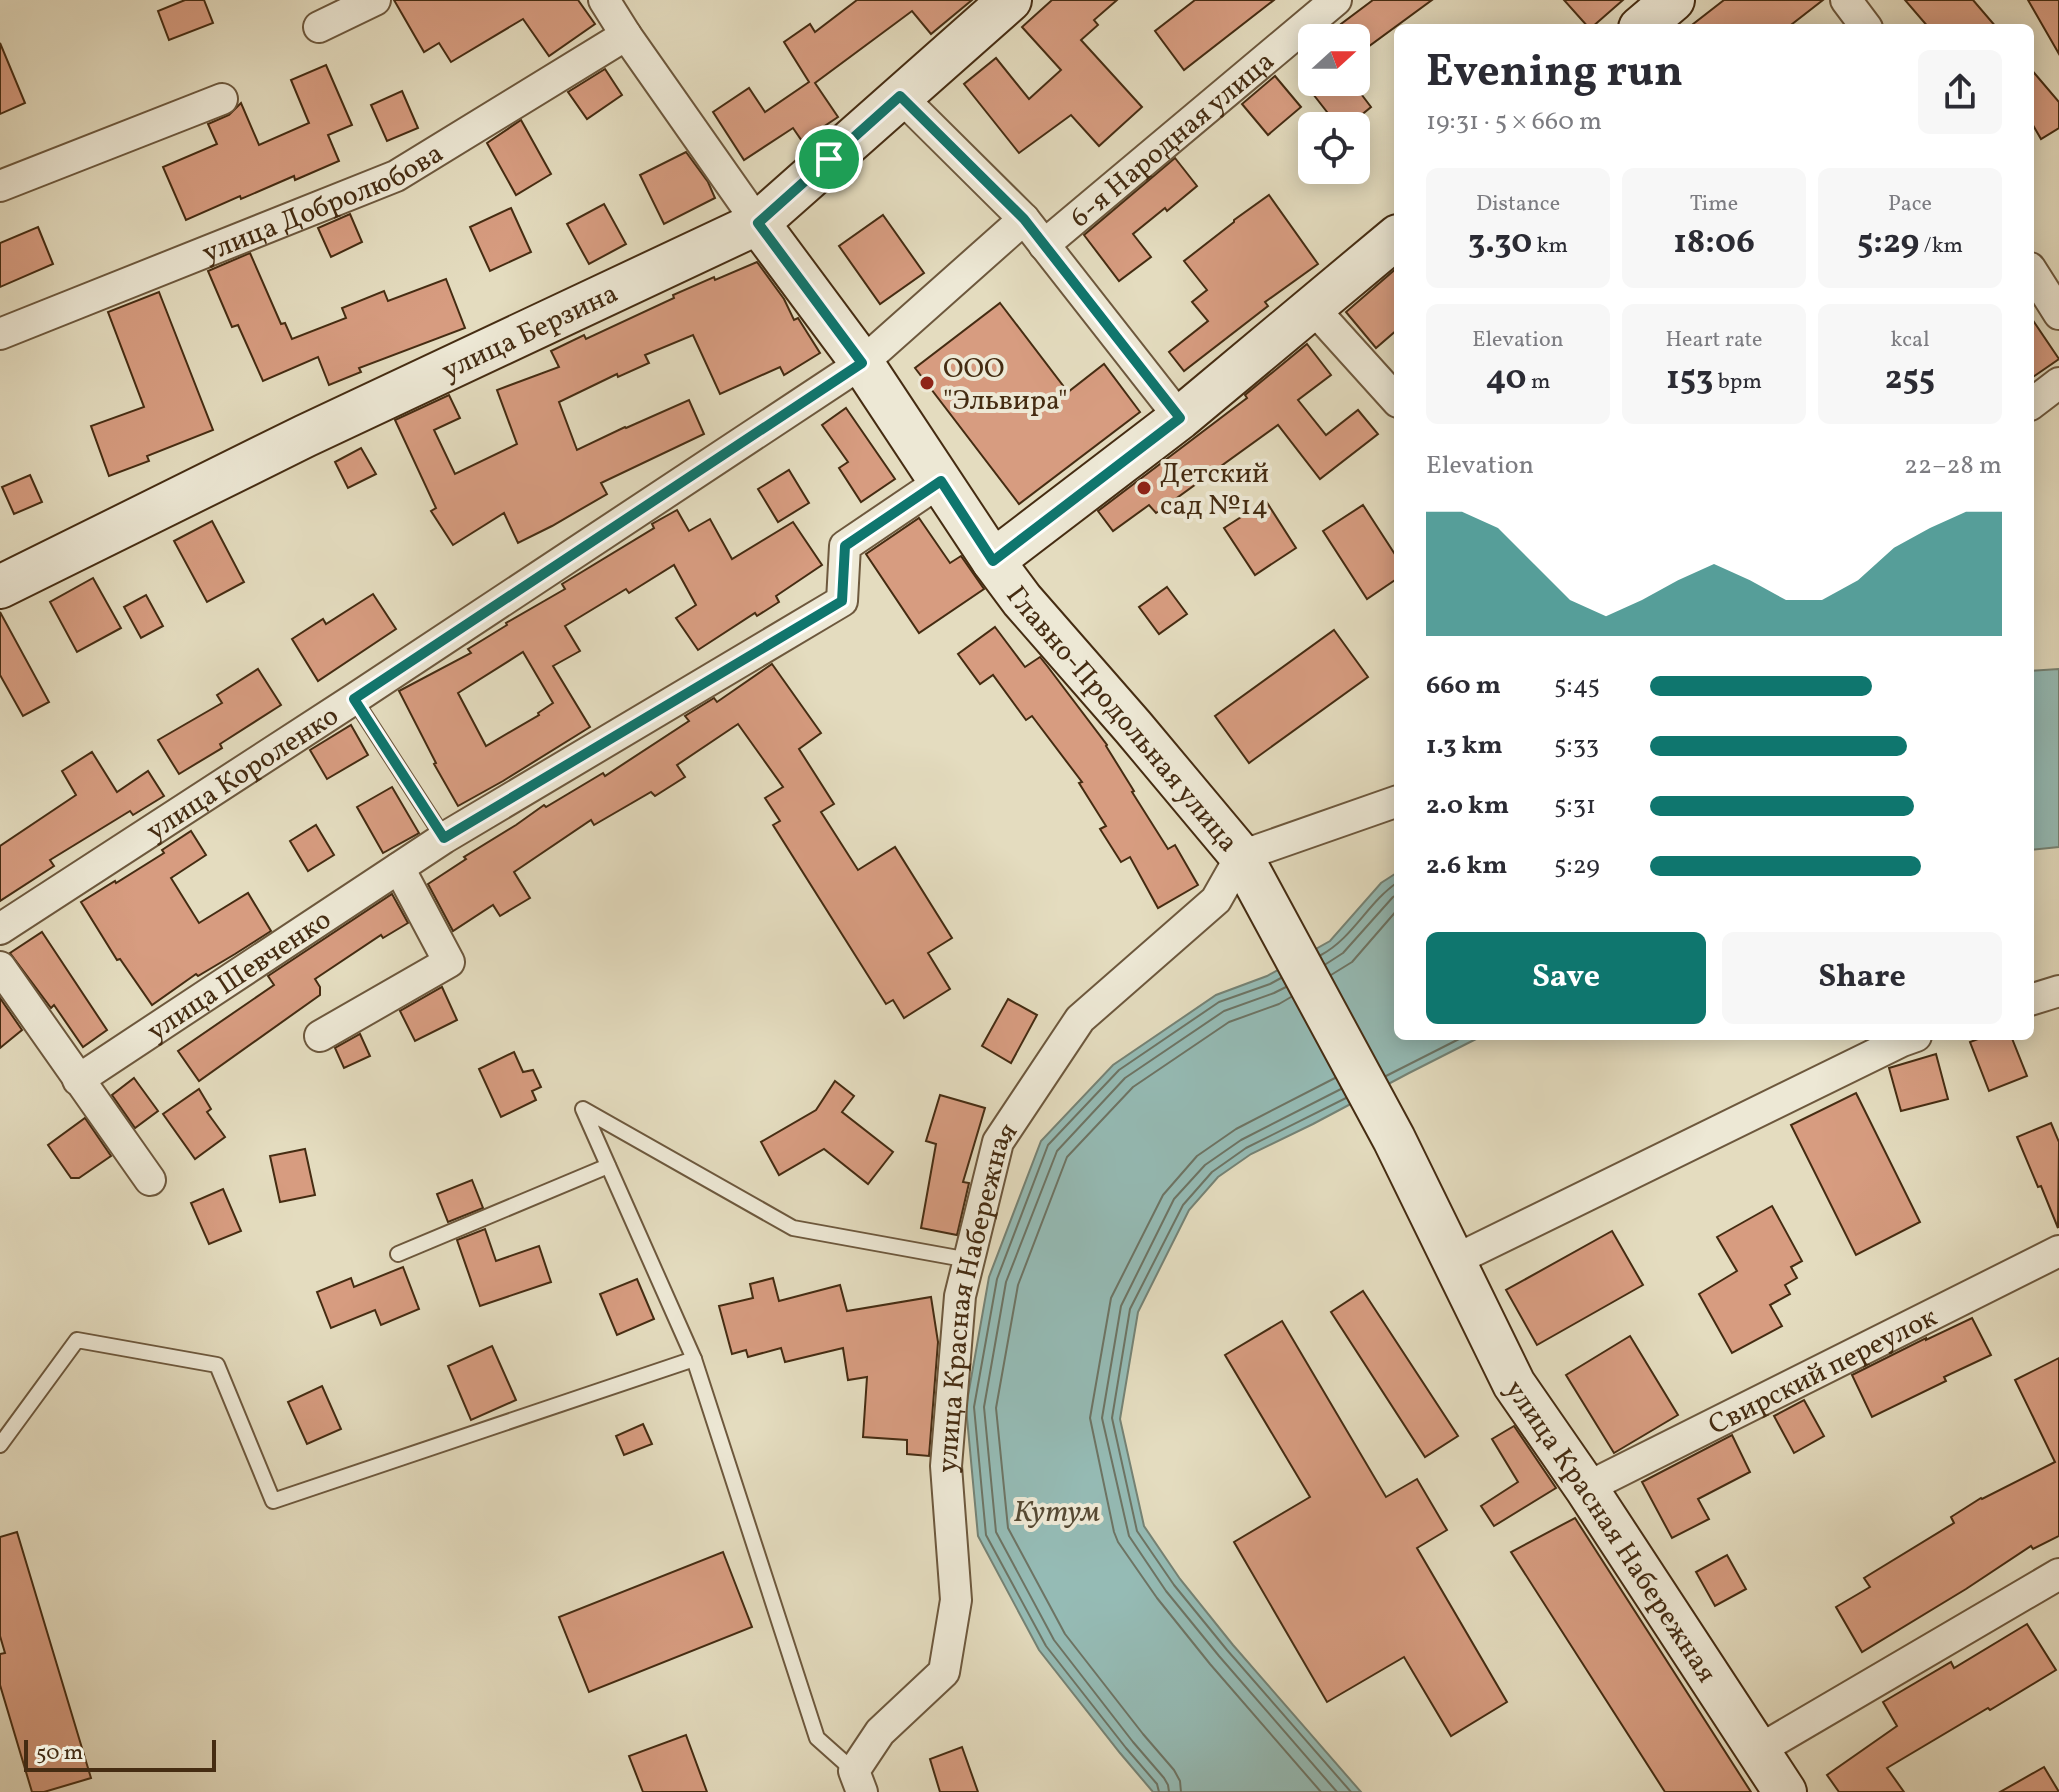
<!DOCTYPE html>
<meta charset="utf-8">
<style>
:root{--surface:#fff;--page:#f7f7f7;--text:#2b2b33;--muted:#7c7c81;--accent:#0f766e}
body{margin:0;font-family:Vollkorn,serif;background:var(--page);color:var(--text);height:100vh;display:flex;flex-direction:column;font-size:30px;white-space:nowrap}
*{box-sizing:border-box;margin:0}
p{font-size:26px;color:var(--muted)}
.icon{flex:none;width:44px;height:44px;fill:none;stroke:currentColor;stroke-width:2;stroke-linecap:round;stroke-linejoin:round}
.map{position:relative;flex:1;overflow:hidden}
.side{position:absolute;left:1394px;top:24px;width:640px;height:1016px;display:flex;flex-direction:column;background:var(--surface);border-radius:12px;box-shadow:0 4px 20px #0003}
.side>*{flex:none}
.needle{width:52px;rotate:69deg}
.controls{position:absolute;left:1298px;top:24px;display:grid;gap:16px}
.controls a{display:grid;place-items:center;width:72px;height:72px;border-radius:12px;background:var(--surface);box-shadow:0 4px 20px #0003;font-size:40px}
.scale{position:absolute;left:24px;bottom:20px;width:192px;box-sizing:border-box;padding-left:8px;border:4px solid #452c12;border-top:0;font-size:22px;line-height:28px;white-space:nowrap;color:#452c12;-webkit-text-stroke:6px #ede8d5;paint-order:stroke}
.pin{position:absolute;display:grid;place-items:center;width:68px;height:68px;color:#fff;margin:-34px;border:4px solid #fff;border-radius:50%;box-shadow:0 2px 8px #0007}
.round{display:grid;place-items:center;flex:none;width:84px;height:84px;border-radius:12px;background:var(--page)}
.overview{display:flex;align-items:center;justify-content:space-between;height:136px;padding:0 32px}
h1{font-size:44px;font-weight:700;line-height:60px}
.metrics{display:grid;grid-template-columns:repeat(3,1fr);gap:12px;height:136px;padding:8px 32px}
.metrics div{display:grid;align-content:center;border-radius:12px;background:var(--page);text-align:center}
.metrics b{font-size:34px;font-weight:700}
.metrics small{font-size:22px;font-weight:400}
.metrics p{font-size:22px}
.chart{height:224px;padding:16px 32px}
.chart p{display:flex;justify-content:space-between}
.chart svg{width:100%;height:144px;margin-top:8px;fill:var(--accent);opacity:.7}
.cta{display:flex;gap:16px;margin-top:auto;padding:16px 32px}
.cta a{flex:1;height:92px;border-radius:12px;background:var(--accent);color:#fff;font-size:32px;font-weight:700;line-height:92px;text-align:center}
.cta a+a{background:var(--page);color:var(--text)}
ul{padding:0 32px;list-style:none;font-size:26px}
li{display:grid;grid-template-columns:128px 96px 1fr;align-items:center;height:60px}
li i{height:20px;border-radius:10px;background:var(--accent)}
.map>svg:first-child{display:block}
.water{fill:#95bbb5;stroke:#758274;stroke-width:2}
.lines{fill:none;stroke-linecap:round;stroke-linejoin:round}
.shore{stroke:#6d7464;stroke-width:2}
.building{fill:#d79c80;stroke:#452c12;stroke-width:2;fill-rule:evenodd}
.lane-casing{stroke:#6d583d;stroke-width:18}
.street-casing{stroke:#6d583d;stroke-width:34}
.secondary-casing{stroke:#452c12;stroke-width:46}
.lane{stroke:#ede8d5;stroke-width:14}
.street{stroke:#ede8d5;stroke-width:30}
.secondary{stroke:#ede8d5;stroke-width:42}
.route-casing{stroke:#fff;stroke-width:16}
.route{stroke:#0f766e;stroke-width:10}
.poi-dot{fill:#8f2418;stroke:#ede8d5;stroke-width:3}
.labels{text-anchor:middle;stroke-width:8;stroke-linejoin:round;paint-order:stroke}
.street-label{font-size:28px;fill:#452c12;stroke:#ede8d5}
.poi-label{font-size:28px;fill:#452c12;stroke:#ede8d5;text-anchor:start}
.water-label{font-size:30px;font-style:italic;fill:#554933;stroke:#ede8d5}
</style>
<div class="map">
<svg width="2059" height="1792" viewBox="0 0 2059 1792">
<rect width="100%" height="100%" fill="#e4dcbf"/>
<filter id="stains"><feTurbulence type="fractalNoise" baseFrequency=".0025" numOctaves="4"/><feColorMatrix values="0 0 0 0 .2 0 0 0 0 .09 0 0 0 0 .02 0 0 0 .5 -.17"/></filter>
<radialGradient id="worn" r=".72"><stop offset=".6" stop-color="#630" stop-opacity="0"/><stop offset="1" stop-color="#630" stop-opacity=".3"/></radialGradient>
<!-- water -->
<g class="water">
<path d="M2059,669v178l-29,3v-179z"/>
<path d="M1398,872v164h84l-73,37 -96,51 -62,30 -33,23 -29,33 -51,102 -18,107 24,107 36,53 53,66 128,147h-208l-33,-39 -81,-103 -61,-114 -12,-129 23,-130 52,-136 72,-76 103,-70 51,-19 63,-35 51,-58z"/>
</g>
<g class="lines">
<!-- shore -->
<g class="shore">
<path d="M1321,955c32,-17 47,-53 77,-73"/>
<path d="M1326,964l17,-11 50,-56 5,-3"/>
<path d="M1331,975l21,-13 46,-53"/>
<path d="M1386,1076l79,-40"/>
<path d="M1346,1098l-100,50 -34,24 -29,33 -53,104 -18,109 25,113 37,54 53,65 124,142"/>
<path d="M1159,1792l-2,-8 -31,-36 -80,-102 -60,-111 -12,-128 23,-128 51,-134 71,-75 100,-68 51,-18 11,-6"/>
<path d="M1169,1792l-1,-7 -4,-7 -31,-36 -79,-102 -58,-108 -12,-125 22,-125 51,-131 68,-73 99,-67 50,-18 12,-6"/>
<path d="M1181,1792l-1,-11 -6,-11 -31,-36 -78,-100 -57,-106 -12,-120 22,-123 49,-128 66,-70 96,-65 50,-18 12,-7"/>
<path d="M1321,1792l-111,-128 -53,-66 -39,-56 -4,-10 -24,-114 21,-120 52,-103 34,-39 39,-27 99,-51"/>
<path d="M1337,1792l-118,-136 -53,-65 -37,-55 -27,-118 19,-112 53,-107 31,-34 36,-25 100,-51"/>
</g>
</g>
<!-- building -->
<g class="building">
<path d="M185,0h19l9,23 -44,17 -11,-29z"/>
<path d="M394,0h184l17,24 -46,32 -26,-37 -72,43 -12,-19 -15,9z"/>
<path d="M857,0h115l-41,34 -19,-23 -97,72 23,34 -36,24 -9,-13 -49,32 -31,-48 36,-24 16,24 44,-30 -25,-40 26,-18 5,8z"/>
<path d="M1052,0h65l-23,20 4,5 -17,15 61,67 -43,39 -28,-31 -52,38 -55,-69 32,-26 33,41 32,-29 -39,-43z"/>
<path d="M1195,0h79l-90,70 -29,-39z"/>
<path d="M1373,0h59l-71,52 -5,-7v-7h-5l-10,-14z"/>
<path d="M1564,0h59l-32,28h-2z"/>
<path d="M1724,0h99l-36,28h-99z"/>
<path d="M1905,0h68l24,28h-68z"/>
<path d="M2028,0h31v54z"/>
<path d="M0,43l25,60 -25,11z"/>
<path d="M326,65l26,60 -24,10 11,26 -44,19 -1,-4 -53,23 -1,-3 -54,24 -23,-53 54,-23 -9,-20 21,-9 12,-12 18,42 50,-22 -18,-43z"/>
<path d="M2030,68l29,34v26l-18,11 -11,-19z"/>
<path d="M605,69l17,26 -35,24 -19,-27z"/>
<path d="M1275,76l26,31 -33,28 -26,-31z"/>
<path d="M1328,82h24l19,25 -23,19h-10l-25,-32z"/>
<path d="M402,91l16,37 -31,13 -16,-36z"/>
<path d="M521,120l30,54 -35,21 -29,-52z"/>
<path d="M686,152l22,30 7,16 -51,26 -24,-49z"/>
<path d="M1175,158l22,28 -30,25 -2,-3 -32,26 18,23 -32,24 -35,-46z"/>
<path d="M1269,195l49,69 -53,38 3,4 -84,65 -15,-19 39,-31 -16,-19 15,-12 -23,-29 50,-39v-2z"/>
<path d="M604,204l22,40 -37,20 -22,-40z"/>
<path d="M511,208l20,44 -41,19 -20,-44z"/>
<path d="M350,214l12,28 -31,15 -13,-29z"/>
<path d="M883,215l41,58 -44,31 -41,-58z"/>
<path d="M38,227l15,37 -53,23v-44z"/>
<path d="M250,253l31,71 4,-1 7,16 54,-21 -4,-10 42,-17 4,10 58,-22 19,49 -106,40 2,4 -32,13 -11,-28 -55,24 -25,-56 -6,2 -24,-56z"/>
<path d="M757,262l27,37 10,21 4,-2 22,35 -36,22 -4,-8 -60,27 -27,-59 -48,20 4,8 -31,14 -1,-3 -58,28 18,48 48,-23 1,1 63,-28 15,34 -103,49 6,11 -55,32 -34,17 -14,-30 -51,32 -22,-34 5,-3 -41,-88 54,-25 11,23 -26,12 21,44 62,-30 -20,-54 62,-23 -8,-16 33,-16 2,4 88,-41 -1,-3 41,-18 1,3z"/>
<path d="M1398,267v62l-22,19 -30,-36z"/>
<path d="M159,292l54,138 -66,26 2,5 -40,15 -18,-50 53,-19 -36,-95z"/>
<path d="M1000,303l68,89 36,-28 36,48 -121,92 -104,-136z"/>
<path d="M2030,316l29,43 -29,20z"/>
<path d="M1307,344l24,31 -33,25 28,35 32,-25 20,24 -58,45 -42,-54 -122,88 -7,-8 -36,26 -15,-20 149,-113 -2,-3z"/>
<path d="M846,408l49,71 -34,23 -22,-34 9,-6 -26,-37z"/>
<path d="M361,448l15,26 -28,14 -13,-26z"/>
<path d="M789,470l20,33 -31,19 -20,-33z"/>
<path d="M30,475l12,27 -28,12 -12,-27z"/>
<path d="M1266,501l30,47 -41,27 -31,-47z"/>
<path d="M1363,505l35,54v19l-31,21 -44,-68z"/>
<path d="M677,510l12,21 21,-12 22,40 61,-37 29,43 -46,31 3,6 -22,14 -2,-3 -57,37 -22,-32 20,-13 -22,-40 -45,28 -3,-4 -61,37 15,25 -27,15 37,61 -87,54 -45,25 -24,-42 2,-1 -37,-72 72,-38 -3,-4 39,-24 -1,-2 59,-34 -3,-5 92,-56 -2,-4zM523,652l30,51 -15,10 1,2 -53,31 -28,-53z"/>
<path d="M919,518l31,45 11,-7 23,33 -65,44 -53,-79z"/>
<path d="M212,521l32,61 -37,20 -33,-61z"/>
<path d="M93,578l28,50 -44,24 -27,-50z"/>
<path d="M1167,587l20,27 -28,20 -20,-27z"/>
<path d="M373,594l23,35 -78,52 -26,-42 31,-20 3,5z"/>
<path d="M146,595l17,31 -22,12 -17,-31z"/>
<path d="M0,612l49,90 -26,14 -23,-41z"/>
<path d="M995,627l30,40 15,-10 8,10 59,78 -1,1 28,45 -2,1 36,57 7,-4 23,40 -40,23 -28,-51 -9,5 -21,-33 6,-3 -27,-43 3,-1 -50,-66 -6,4 -33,-45 -13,9 -22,-30z"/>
<path d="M1334,630l34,47 -119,86 -34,-47z"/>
<path d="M772,664l49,69 -22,16 35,55 -13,8 37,58 37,-23 57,91 -24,15 22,36 -46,29 -11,-18 -7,4 -113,-179 7,-4 -15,-23 18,-11 -45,-63 -61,41 8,12 -30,19 -4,-4 -57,33 -3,-5 -77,52 16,26 -30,18 -7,-11 -40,26 -25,-47 38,-25 -2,-2 52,-32 28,-20 2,2 57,-34 2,3 84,-55 -4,-5 29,-18 3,4z"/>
<path d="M258,669l23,36 -61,39 2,4 -43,26 -21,-34 64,-37 -5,-8z"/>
<path d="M351,725l17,30 -41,24 -17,-29z"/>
<path d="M92,752l25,40 31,-21 16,25 -31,19 -3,-4 -80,49 4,6 -54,35v-55l76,-51 -14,-24z"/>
<path d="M392,787l27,46 -36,20 -26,-46z"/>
<path d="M316,825l18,30 -26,16 -18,-30z"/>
<path d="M191,831l15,24 -35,23 28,45 49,-30 23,38 -36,23 -37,22 -2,-2 -44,31 -32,-46 -3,1 -36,-58 34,-21 1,2 48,-30 -2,-3z"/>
<path d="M392,894l16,29 -25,15 -2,-3 -66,44 5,8v8l-121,86 -21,-30 96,-66 -6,-9z"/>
<path d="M42,932l65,98 -24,17 -29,-42 -3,3 -41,-55z"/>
<path d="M442,987l15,33 -42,21 -15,-30z"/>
<path d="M0,998l22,32 -22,18z"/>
<path d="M1008,999l29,16 -26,48 -29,-17z"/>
<path d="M360,1034l10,22 -26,12 -9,-20z"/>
<path d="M1986,1036h25l16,40 -38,15 -19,-49z"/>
<path d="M514,1052l9,20 10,-2 8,17 -9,4 4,9 -35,17 -22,-48z"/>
<path d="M1936,1054l12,45 -47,12 -12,-43z"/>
<path d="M134,1078l24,33 -23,17 -23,-33z"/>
<path d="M835,1081l19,15 -12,16 51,40 -25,32 -44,-35 -45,26 -18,-33 55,-32z"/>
<path d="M199,1089l12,20 -4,3 18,25 -30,22 -32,-45z"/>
<path d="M1856,1093l64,129 -64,33 -65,-130z"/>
<path d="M940,1095l45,13 -22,74 6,1 -12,52 -36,-7 15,-84 -10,-3z"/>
<path d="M85,1118l26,38 -32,22h-8l-23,-33z"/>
<path d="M2051,1123l8,19 -1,86 -17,-42 -3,1 -21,-50z"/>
<path d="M305,1149l10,46 -35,7 -10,-46z"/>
<path d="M472,1180l11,28 -35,14 -11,-28z"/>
<path d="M223,1189l18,42 -32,13 -18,-41z"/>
<path d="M1772,1206l30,55 -11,6 6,11 -12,7 5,9 -20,11 12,21 -50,27 -33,-59 38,-23 -20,-34z"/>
<path d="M485,1229l11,32 43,-15 12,36 -71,24 -23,-66z"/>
<path d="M1612,1231l31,54 -106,60 -31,-55z"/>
<path d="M403,1267l16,42 -38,16 -6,-15 -44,18 -14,-36 34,-14 3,9z"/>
<path d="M773,1278l6,23 61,-16 7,26 84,-14 7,45 -9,114 -22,-2v-14l-44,-3 4,-60 -19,3 -5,-32 -58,14 -4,-14 -33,9 -2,-7 -14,4 -13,-48 34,-8 -3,-14z"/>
<path d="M637,1279l17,40 -37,16 -17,-41z"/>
<path d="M1363,1291l95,145 -33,21 -94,-145z"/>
<path d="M1972,1318l19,37 -47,22 2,4 -74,36 -20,-42 74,-37v2z"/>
<path d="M1282,1321l104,176 31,-18 30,51 -30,18 90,154 -56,34 -47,-79 -77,45 -93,-160 76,-45 -85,-142z"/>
<path d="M1630,1336l48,79 -64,38 -48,-78z"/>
<path d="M492,1346l24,54 -45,20 -23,-54z"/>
<path d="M2059,1358v178l-26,13 -2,-3 -65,43 -104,63 -26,-45 34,-20 -6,-9 90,-55 -3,-6 30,-19 1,1 73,-37 -40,-82z"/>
<path d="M322,1386l19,43 -34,15 -19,-42z"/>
<path d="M1804,1400l20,36 -30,17 -20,-37z"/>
<path d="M643,1424l9,20 -28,11 -8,-19z"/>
<path d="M1514,1426l42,62 -62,38 -13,-20 37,-24 -26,-43z"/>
<path d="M1732,1435l18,37 -52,27 11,20 -37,19 -30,-56z"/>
<path d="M1575,1518l176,274h-86l-154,-240z"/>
<path d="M17,1532l74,246 -47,14h-12l-32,-107v-31l5,-1 -5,-17v-99z"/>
<path d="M723,1552l29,75 -163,65 -30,-75z"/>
<path d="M1727,1555l19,34 -31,17 -19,-34z"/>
<path d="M2027,1624l29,46 -66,40 -2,-2 -101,60 17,24h-65l-12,-17 70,-49 -14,-24 68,-40 3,6z"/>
<path d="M686,1735l21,57h-64l-14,-36z"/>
<path d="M962,1747l16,45h-38l-10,-33z"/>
<path d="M2044,1767l15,25h-59z"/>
</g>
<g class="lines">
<!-- lane casing -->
<g class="lane-casing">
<g id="lane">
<path d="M354,699l90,139"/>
<path d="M398,1254l210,-88"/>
<path d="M0,1445l77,-105 140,25 56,136 421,-142"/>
<path d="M854,1771l-37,-33 -123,-379 -111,-250 210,119 176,32"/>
</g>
</g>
<!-- street casing -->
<g class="street-casing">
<g id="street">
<path d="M604,0l22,35 132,188"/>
<path d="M1846,0l21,28"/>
<path d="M319,27l56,-27"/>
<path d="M900,96l124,123 156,199"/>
<path d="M0,186l222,-87"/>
<path id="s1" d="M1044,245l292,-245"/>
<path d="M2030,268l29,46"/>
<path d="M1314,309l84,93"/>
<path id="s2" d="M0,334l396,-158 230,-141"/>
<path d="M2030,405l29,-22"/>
<path id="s3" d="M0,929l354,-230 508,-336 162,-144"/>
<path d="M0,967l150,213"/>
<path d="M2030,1000l29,-9"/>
<path d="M320,1036l129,-74 -50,-94"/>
<path id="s4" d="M78,1080l366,-242 398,-237 3,-55 96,-65"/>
<path d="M1455,1260l447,-219 14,-5"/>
<path id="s5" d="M1586,1488l473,-237"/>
<path d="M1757,1751l302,-177"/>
<path id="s6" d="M862,1792l-8,-21 26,-39 64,-60 12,-72 -10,-134 14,-170 38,-154 82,-123 136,-119 25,-44 157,-55"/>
</g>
</g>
<!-- secondary casing -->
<g class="secondary-casing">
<g id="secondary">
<path d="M1640,28l33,-28"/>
<path id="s7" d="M758,223l104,140 131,198 29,39 111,127 108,129 153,283 120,245 72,104 199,304"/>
<path d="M993,561l187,-143 218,-182"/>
<path id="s8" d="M0,587l305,-151 453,-213 252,-223"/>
</g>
</g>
<!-- lane -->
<use href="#lane" class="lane"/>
<!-- street -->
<use href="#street" class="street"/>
<!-- secondary -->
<use href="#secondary" class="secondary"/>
</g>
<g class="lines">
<!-- route casing -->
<g class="route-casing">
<path id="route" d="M900,96l124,123 156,199 -187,143 -52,-80 -96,65 -3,55 -398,237 -90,-139 508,-336 -104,-140z"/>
</g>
<!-- route -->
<use href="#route" class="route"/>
</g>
<!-- markers -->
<g class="poi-dot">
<circle cx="927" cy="383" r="8"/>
<circle cx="1144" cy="488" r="8"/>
</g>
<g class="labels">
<!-- street labels -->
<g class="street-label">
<text dy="10" stroke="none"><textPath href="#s1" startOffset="166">6-я Народная улица</textPath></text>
<text dy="10" stroke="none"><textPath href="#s2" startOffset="348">улица Добролюбова</textPath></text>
<text dy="10" stroke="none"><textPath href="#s8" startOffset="588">улица Берзина</textPath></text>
<text dy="10" stroke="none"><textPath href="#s7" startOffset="616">Главно-Продольная улица</textPath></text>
<text dy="10" stroke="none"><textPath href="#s3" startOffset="288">улица Короленко</textPath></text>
<text dy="10" stroke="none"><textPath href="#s4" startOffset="192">улица Шевченко</textPath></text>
<text dy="10" stroke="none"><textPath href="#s6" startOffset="536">улица Красная Набережная</textPath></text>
<text dy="10" stroke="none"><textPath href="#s5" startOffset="264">Свирский переулок</textPath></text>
<text dy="10" stroke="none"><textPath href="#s7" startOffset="1568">улица Красная Набережная</textPath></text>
</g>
<!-- poi labels -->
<g class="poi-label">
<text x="943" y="377">ООО<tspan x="943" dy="32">"Эльвира"</tspan></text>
<text x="1160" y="482">Детский<tspan x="1160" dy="32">сад №14</tspan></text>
</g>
<!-- water labels -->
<g class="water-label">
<text x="1057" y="1521">Кутум</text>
</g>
</g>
<rect width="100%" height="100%" filter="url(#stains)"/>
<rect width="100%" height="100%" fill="url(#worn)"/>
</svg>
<div class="controls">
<a><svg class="needle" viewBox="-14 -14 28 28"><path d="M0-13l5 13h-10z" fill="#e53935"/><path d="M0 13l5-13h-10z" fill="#7c7c81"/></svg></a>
<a><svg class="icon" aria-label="locate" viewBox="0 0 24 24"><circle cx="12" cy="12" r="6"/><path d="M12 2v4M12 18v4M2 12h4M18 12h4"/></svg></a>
</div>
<div class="scale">50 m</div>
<div class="pin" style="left:829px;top:159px;background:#1e9e55"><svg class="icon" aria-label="arrive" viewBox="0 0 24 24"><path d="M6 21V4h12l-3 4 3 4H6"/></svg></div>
<section class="side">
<div class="overview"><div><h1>Evening run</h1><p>19:31 · 5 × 660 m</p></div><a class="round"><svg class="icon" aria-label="share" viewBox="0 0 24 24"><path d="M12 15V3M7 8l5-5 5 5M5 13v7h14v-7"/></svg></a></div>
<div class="metrics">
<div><p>Distance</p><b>3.30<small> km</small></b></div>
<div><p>Time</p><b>18:06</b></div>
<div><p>Pace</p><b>5:29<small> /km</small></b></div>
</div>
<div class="metrics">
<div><p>Elevation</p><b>40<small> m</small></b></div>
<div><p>Heart rate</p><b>153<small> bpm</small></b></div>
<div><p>kcal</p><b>255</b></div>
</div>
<div class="chart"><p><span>Elevation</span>22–28 m</p>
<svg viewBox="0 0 160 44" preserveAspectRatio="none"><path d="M0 44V6L10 6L20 11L30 22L40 33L50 38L60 33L70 27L80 22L90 27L100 33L110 33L120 27L130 17L140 11L150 6L160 6V44z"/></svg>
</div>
<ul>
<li><b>660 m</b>5:45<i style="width:63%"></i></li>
<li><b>1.3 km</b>5:33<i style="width:73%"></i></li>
<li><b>2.0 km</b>5:31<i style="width:75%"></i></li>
<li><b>2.6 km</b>5:29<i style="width:77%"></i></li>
</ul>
<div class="cta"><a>Save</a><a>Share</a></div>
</section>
</div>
